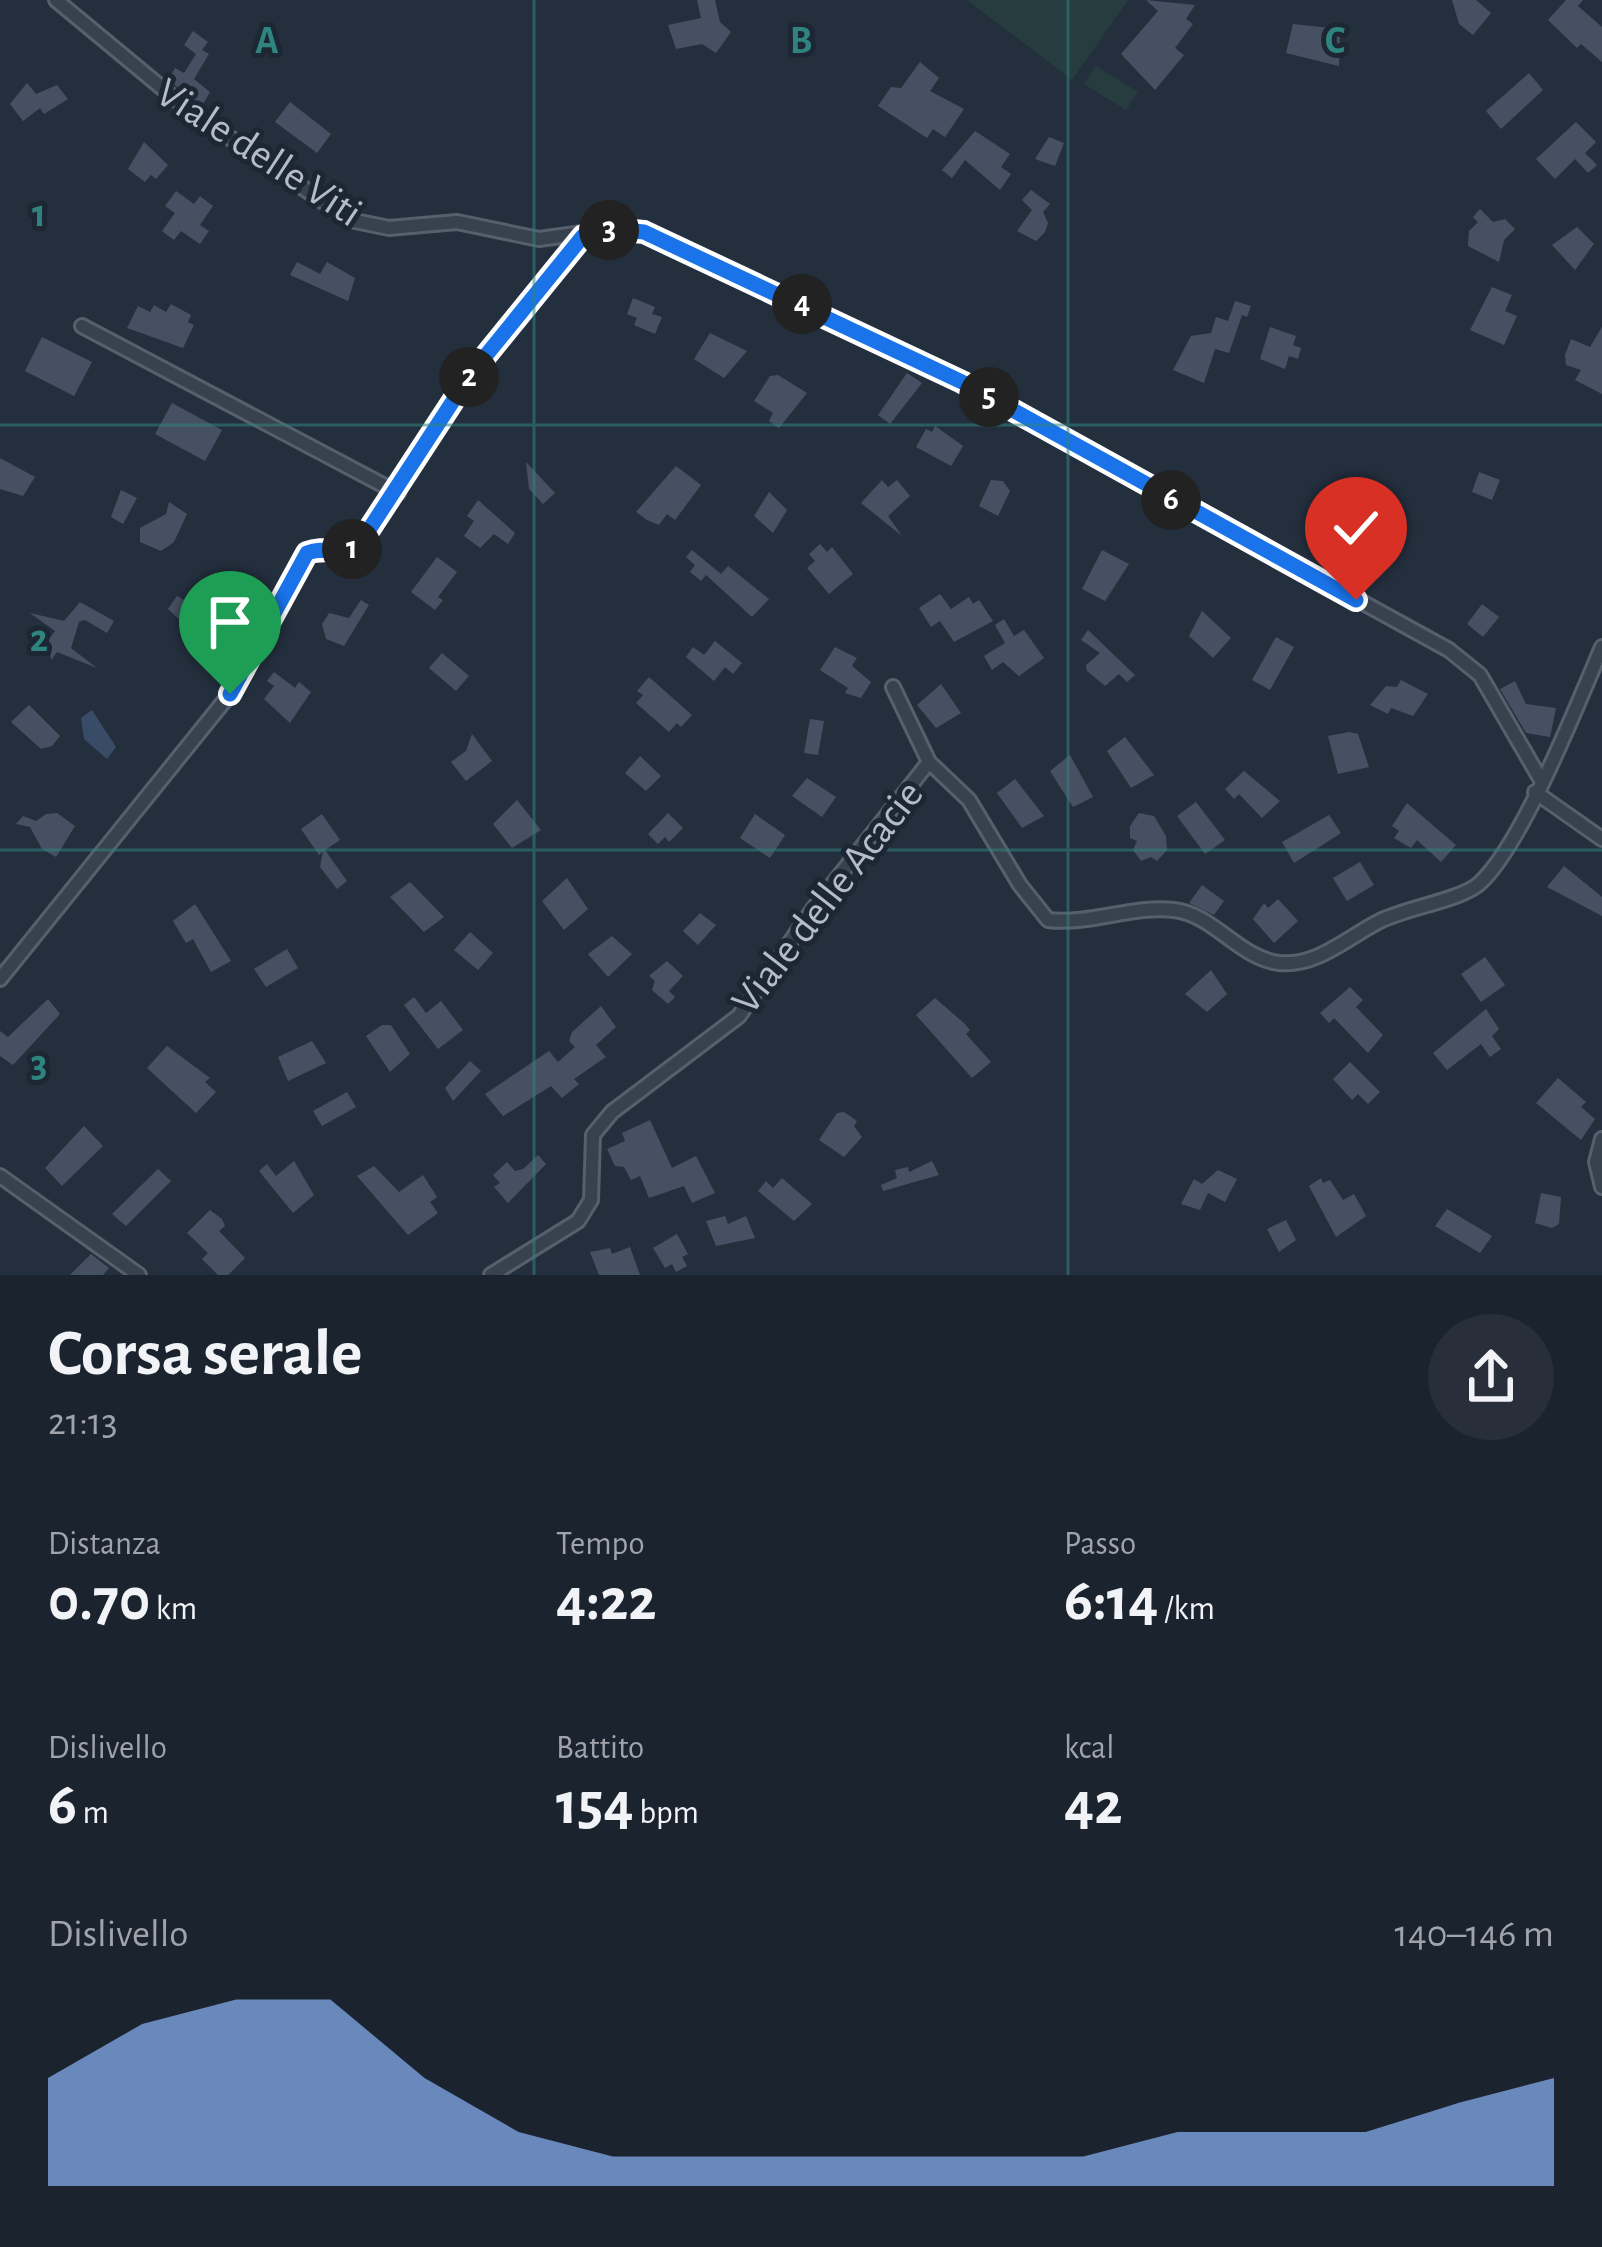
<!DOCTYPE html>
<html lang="it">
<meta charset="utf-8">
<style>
:root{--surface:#1b232e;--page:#282f3a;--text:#f1f3f6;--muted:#a0a4aa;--accent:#8ab4f8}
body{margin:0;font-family:"Alegreya Sans",sans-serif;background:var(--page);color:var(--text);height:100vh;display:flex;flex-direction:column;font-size:45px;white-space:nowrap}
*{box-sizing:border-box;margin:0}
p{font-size:39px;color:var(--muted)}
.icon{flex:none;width:66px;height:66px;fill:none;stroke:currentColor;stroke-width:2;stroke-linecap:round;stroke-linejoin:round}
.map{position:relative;height:1275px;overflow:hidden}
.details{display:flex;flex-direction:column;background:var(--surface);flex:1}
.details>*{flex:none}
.pin{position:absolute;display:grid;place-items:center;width:102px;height:102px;color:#fff;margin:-123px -51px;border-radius:50% 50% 50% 0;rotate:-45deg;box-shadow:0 0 12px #0007}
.pin .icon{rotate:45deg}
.km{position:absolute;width:60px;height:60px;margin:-30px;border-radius:50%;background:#222;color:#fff;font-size:33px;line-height:60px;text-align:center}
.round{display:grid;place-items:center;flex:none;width:126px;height:126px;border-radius:63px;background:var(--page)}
.summary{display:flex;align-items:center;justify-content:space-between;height:204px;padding:0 48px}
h1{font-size:66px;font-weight:700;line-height:90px}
.figures{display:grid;grid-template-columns:repeat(3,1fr);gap:18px;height:204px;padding:12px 48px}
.figures div{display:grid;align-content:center}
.figures b{font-size:60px;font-weight:700}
.figures small{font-size:33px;font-weight:400}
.figures p{font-size:33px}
.chart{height:336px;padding:24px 48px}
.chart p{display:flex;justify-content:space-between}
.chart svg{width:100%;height:216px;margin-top:12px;fill:var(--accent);opacity:.7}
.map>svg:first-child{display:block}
.green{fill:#263c3f}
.water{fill:#394c67}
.building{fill:#455162}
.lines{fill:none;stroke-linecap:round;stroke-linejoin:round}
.street-casing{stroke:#565f6c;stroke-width:18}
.street{stroke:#38414e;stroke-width:12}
.route-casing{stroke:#fff;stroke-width:24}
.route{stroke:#1a73e8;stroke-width:15}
.grid{fill:none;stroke:#308480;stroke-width:3;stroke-opacity:0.55}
.labels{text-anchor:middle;stroke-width:10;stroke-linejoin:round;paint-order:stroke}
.street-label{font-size:42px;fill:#b4bcc9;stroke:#1d2633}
.grid-label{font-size:39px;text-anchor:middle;font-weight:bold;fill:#308480;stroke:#1d2633;stroke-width:10;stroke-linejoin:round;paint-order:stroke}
</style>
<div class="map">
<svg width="1602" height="1275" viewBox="0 0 1602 1275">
<rect width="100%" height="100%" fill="#242f3e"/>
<!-- green -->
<g class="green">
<path d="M967,0h161l-56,80z"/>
<path d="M1096,66l42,26 -12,18 -42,-26z"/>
</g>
<!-- water -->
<path class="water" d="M92,710l24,37 -9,12 -23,-20 -3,-21z"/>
<!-- building -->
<g class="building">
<path d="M697,0h18l5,22 11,10 -15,21 -14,-9 -26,5 -8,-24 33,-7z"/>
<path d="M1146,0l49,5 -9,14 7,5 -18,24 9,7 -29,35 -34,-36 37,-43z"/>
<path d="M1452,0h24l15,13 -18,22 -14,-11z"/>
<path d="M1566,0h17l-5,6 24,21v35l-21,-18 -4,4 -29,-28z"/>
<path d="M1293,24l47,5 -1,37 -53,-13z"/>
<path d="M193,31l15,11 -6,8 7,4 -15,25 16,13 -8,14 -34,-26 7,-12 9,5 12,-19 -12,-9z"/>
<path d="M920,62l19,16 -9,13 34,18 -19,28 -12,-8 -6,9 -49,-32 13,-19 10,1z"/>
<path d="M1529,73l14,17 -42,39 -15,-18z"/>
<path d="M27,83l9,11 21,-9 11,14 -24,15 -4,-6 -17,13 -13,-17z"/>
<path d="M290,102l41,32 -14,19 -42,-31z"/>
<path d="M1576,122l20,20 -11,11 12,12 -9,8 -13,-14 -20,20 -19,-20z"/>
<path d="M975,131l35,23 -9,13 10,7 -11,16 -35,-30 -13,18 -10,-8z"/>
<path d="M1049,137l15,6 -9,23 -20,-7z"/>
<path d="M144,142l24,23 -12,14 -5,-4 -6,7 -17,-13z"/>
<path d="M1031,190l19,14 -7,8 5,11 -3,9 -9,9 -19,-10 15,-21 -10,-10z"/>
<path d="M176,191l18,13 6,-8 13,10 -13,19 9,6 -9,13 -19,-13 -7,9 -12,-9 13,-18 -10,-7z"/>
<path d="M1480,209l13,13 12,-3 10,10 -11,11 -5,22 -31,-16 1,-15 9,-9 -5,-5z"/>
<path d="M1577,227l17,17 -19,26 -23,-25z"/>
<path d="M297,262l23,12 7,-12 28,16 -7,23 -58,-26z"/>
<path d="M1492,287l20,8 -7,16 12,5 -13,29 -34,-15z"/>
<path d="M633,298l22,9 -3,7 10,3 -7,17 -21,-9 3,-7 -10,-4z"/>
<path d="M1235,301l16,5 -4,11 -5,-2 -13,38 -14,-4 -11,34 -31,-13 18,-34 20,-3 5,-16 12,4z"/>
<path d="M171,304l20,11 -3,7 6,3 -11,23 -56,-20 11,-22 12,6 4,-7 12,7z"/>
<path d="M1270,327l26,9 -3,9 8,3 -3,11 -9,-3 -4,13 -25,-10z"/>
<path d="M1602,327v67l-27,-14 6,-10 -15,-5 -1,-10 6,-16 19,8z"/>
<path d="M710,333l37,18 -23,27 -30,-19z"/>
<path d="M42,337l50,25 -18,34 -49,-25z"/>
<path d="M907,373l15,10 -32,41 -12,-9z"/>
<path d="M778,375l29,18 -28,35 -10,-7 4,-8 -19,-12 16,-25z"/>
<path d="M172,403l50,27 -17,31 -50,-27z"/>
<path d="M935,426l28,20 -12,20 -35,-19 10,-18 6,3z"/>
<path d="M0,458l35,19 -12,19 -23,-7z"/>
<path d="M526,462l29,31 -12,11 -14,-15z"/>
<path d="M676,466l25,19 -26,35 -8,-6 -8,11 -12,-5 -11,-8z"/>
<path d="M1479,472l21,8 -8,20 -20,-8z"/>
<path d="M882,480l6,7 9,-7 13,16 -22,20 14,20 -41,-33z"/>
<path d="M991,480l12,1 7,10 -12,25 -19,-10z"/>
<path d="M121,490l16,8 -14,26 -12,-7z"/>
<path d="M769,492l18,18 -14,23 -19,-17z"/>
<path d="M478,500l37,33 -7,11 -14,-10 -14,14 -16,-12 10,-15 -7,-5z"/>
<path d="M169,502l18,12 -13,28 -13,9 -21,-9v-14l26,-14z"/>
<path d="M820,544l7,8 5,-5 21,27 -24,20 -22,-26 8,-7 -6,-7z"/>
<path d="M692,550l29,24 7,-8 41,33 -17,18 -46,-42 -5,6 -11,-9 5,-7 -9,-8z"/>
<path d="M1102,550l27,14 -24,37 -23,-12z"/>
<path d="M437,557l20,15 -19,25 5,3 -8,10 -24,-18z"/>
<path d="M940,594l11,15 18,-12 4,7 6,-4 14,21 -39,21 -14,-21 -9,6 -12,-19z"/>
<path d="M177,596l30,17 -6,7 8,6 -9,13 -32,-30z"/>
<path d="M361,600l8,5 -25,41 -18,-7 -4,-15 7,-11 20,5z"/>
<path d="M80,602l34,19 -7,12 -22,-13 -6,2 -8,26 26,20 -40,-16 -6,8 -2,-21 6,-8 -25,-18 34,8z"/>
<path d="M1482,604l17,13 -16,20 -16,-13z"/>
<path d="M1202,611l29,27 -18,20 -24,-22z"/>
<path d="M1004,619l10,17 10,-6 20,28 -25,18 -16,-14 -11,8 -8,-14 21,-13 -10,-18z"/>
<path d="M1088,630l47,45 -8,7 -8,-8 -14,12 -18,-15 -1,-6 14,-12 -19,-13z"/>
<path d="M1276,637l18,10 -24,43 -18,-10z"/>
<path d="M715,641l27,22 -9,11 -8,-7 -11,14 -28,-24 7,-10 11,8z"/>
<path d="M835,647l22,11 -5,8 19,16 -10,16 -16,-5 3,-5 -28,-18z"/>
<path d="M442,653l27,23 -13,15 -27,-23z"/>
<path d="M274,672l21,16 4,-6 12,10 -21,31 -26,-24 10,-13 -7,-5z"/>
<path d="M649,677l43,38 -11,12 -4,-4 -8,9 -33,-29 7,-8 -6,-4z"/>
<path d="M1401,680l27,14 -15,22 -22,-8 -3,6 -18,-9 16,-19 11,1z"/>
<path d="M1515,681l11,23 30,4 -6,29 -24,-4 -26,-44z"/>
<path d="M941,684l20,29 -25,15 -19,-23z"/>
<path d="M29,705l31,31 -8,10 -11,3 -30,-27z"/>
<path d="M810,719l14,2 -6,34 -14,-2z"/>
<path d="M1349,732l9,2 11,33 -31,7 -10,-38z"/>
<path d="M472,734l20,27 -26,20 -15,-19 15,-11z"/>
<path d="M1125,737l29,38 -23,13 -24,-37z"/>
<path d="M1070,755l23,42 -20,10 -23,-36z"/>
<path d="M640,756l21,20 -15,15 -21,-18z"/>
<path d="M1244,771l36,30 -18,17 -23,-24 -5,5 -9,-10z"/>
<path d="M807,778l29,19 -14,20 -30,-21z"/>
<path d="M1015,779l29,37 -22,12 -25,-35z"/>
<path d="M517,800l24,30 -29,18 -19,-24z"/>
<path d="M1196,802l29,38 -20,14 -28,-38z"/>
<path d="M1407,803l49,42 -15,17 -24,-22 -6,8 -17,-10 5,-7 -7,-5z"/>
<path d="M668,813l15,15 -14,14 -4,-5 -7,7 -10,-10z"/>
<path d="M1139,813l15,3 12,20 1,14 -10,11 -6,-4 -10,4 -8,-11 4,-9 -7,-3v-12z"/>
<path d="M46,814l11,-1 18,13 -19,31 -14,-8 -12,-22 -14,-3 7,-8 13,5z"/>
<path d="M322,814l18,26 -15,10 22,31 -10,8 -17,-22 3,-16 -4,4 -18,-26z"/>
<path d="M755,814l30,21 -15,23 -30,-20z"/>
<path d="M1329,815l12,18 -47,30 -12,-21z"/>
<path d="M1360,862l14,23 -27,16 -14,-23z"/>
<path d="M1564,866l38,31v19l-55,-29z"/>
<path d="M567,878l21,31 -24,21 -22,-29z"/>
<path d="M410,882l34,35 -20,15 -34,-35z"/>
<path d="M1202,885l22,16 -10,14 -25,-12z"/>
<path d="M1278,899l20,22 -24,22 -21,-24 11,-16 4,5z"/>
<path d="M195,904l36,57 -20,11 -18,-33 -7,4 -13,-22z"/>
<path d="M700,913l16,12 -18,20 -15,-14z"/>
<path d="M470,932l23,21 -15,17 -24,-20z"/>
<path d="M612,936l20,18 -24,23 -20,-23z"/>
<path d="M287,949l11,19 -32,19 -12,-18z"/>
<path d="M1485,957l20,28 -24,17 -20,-28z"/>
<path d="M667,961l16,15 -14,15 6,6 -7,7 -16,-14 3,-9 -6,-5z"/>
<path d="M1211,970l16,24 -20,18 -22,-18z"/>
<path d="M1350,987l13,13 -7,7 27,28 -15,18 -34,-35 -5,5 -9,-10z"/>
<path d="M414,997l12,16 15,-12 22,29 -25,19 -34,-44z"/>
<path d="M935,998l30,26 5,6 -4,4 25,28 -19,16 -56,-63z"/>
<path d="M48,999l12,15 -47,51 -13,-9v-25l8,6z"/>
<path d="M601,1006l15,21 -20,18 10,12 -32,22 5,5 -17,14 -11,-12 -48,30 -18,-22 64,-43 9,11 17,-15 -6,-6 3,-9z"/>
<path d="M1486,1009l13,20 -7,7 9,13 -11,8 -9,-13 -34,26 -14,-17z"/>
<path d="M382,1025h9l19,29 -20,18 -24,-36z"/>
<path d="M312,1041l14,22 -38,18 -10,-24z"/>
<path d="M167,1046l43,32 -5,4 11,10 -20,21 -49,-45z"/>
<path d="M470,1061l11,10 -28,30 -8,-13z"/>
<path d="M1350,1062l30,30 -12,12 -10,-10 -6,6 -19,-21z"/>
<path d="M1558,1078l28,24 -5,5 14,12 -14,21 -45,-37z"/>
<path d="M347,1092l9,15 -34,19 -9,-15z"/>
<path d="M844,1112l13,9 -3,5 8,11 -18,20 -25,-17 18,-27z"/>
<path d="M650,1120l22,48 24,-12 19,37 -23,10 -8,-17 -35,12 -9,-22 -9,4 -7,-13 -9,-1 -8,-17 18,-8 -3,-8z"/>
<path d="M84,1126l19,20 -41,40 -17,-18z"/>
<path d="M538,1155l8,9 -38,39 -14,-16 6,-4 -7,-8 14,-13 8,9 8,-2z"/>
<path d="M294,1161l20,34 -21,18 -34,-42 8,-7 9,12z"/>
<path d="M932,1161l7,14 -56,16 -2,-6 16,-7 -2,-8 13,-3 1,5z"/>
<path d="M374,1166l25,26 24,-17 14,22 -7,5 8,11 -30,22 -51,-59z"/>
<path d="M158,1169l13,12 -45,45 -14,-12z"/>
<path d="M1218,1170l19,9 -12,23 -17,-9 -8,17 -19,-6 13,-25 8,5z"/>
<path d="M782,1178l30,26 -18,17 -36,-30 8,-10 7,7z"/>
<path d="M1321,1178l2,5 7,-3 13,20 11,-6 12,22 -30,21 -27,-51z"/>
<path d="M1541,1193l20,4 -2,27 -7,4 -17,-5z"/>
<path d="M1447,1209l45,27 -12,17 -45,-27z"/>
<path d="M210,1210l12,9 3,7 -6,5 26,27 -17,17h-10l-16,-16 6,-6 -21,-20z"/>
<path d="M725,1216l3,8 18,-8 9,22 -39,8 -10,-25z"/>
<path d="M1286,1220l10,20 -17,12 -12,-23z"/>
<path d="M677,1234l11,20 -6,3 5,9 -11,6 -4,-8 -7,4 -12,-20z"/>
<path d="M630,1247l10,28h-41l-9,-23 20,-4 2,6z"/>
<path d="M91,1254l18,14 -6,7h-33z"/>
</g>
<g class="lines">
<!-- street casing -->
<g class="street-casing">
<g id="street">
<path d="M56,0l129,107 165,113 39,8 68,-6 82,17 73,-10 32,3 318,150 487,268 31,25 61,105"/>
<path d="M82,326l316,167"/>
<path d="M893,687l36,75 40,38 51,85 28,35c44,5 84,-15 126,-10 39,4 65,48 105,53 37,4 68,-25 99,-41 26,-14 84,-22 102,-39 43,-40 97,-178 122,-236"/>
<path d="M1535,792l67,47"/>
<path d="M0,979l230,-285 77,-141c18,-7 33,2 50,-5l113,-173 113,-139"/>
<path d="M1602,1139l-6,23 6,25"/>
<path d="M0,1176l139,99"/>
<path d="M491,1275l87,-54 13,-21 2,-65 19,-23 127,-96 74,-107 116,-147"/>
</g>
</g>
<!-- street -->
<use href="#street" class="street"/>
</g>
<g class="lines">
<!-- route casing -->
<g class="route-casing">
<path id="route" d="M230,694l77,-141c18,-7 33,2 50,-5l113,-173 113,-139 29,-7 32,3 318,150 394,218"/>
</g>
<!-- route -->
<use href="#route" class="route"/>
</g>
<!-- grid -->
<path class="grid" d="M534,0v1275M1068,0v1275M0,425h1602M0,850h1602"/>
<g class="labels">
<!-- street labels -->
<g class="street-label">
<text transform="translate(260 151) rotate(33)" y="15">Viale delle Viti</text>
<text transform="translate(826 896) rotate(-52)" y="15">Viale delle Acacie</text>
</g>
</g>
<g class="grid-label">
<text x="267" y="53">A</text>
<text x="801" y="53">B</text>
<text x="1335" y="53">C</text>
<text x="39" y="226">1</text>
<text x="39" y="651">2</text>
<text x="39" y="1076">3</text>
</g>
</svg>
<div class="pin" style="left:230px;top:694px;background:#1e9e55"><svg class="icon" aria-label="arrive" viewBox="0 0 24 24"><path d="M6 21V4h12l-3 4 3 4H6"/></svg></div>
<div class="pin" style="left:1356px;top:600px;background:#d93025"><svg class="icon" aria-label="check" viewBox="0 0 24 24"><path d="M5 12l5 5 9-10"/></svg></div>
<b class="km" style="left:352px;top:549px">1</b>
<b class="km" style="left:469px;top:377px">2</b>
<b class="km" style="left:609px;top:230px">3</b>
<b class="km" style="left:802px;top:304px">4</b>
<b class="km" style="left:989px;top:397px">5</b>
<b class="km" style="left:1171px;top:500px">6</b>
</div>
<section class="details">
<div class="summary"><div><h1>Corsa serale</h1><p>21:13</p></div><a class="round"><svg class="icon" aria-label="share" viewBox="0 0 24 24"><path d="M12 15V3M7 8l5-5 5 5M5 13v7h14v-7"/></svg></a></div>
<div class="figures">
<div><p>Distanza</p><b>0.70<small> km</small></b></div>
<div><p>Tempo</p><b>4:22</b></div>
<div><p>Passo</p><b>6:14<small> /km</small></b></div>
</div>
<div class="figures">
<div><p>Dislivello</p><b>6<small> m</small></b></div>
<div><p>Battito</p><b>154<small> bpm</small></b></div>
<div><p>kcal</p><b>42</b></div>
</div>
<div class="chart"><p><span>Dislivello</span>140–146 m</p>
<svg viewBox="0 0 160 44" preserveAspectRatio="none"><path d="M0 44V22L10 11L20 6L30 6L40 22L50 33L60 38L70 38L80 38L90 38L100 38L110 38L120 33L130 33L140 33L150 27L160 22V44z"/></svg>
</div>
</section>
